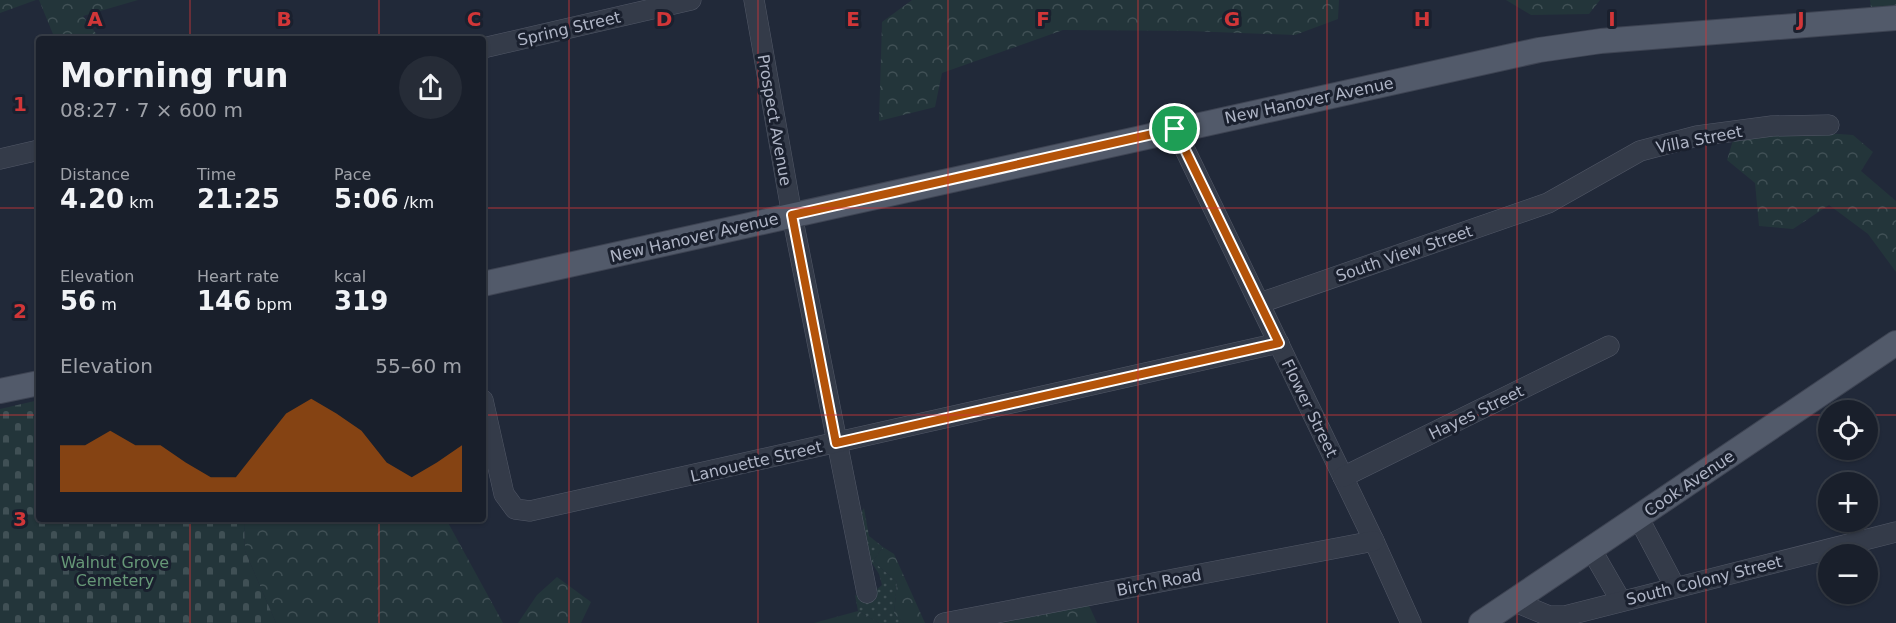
<!DOCTYPE html>
<meta charset="utf-8">
<style>
:root{--surface:#191f2b;--page:#262c37;--text:#f1f3f6;--muted:#9fa2a9;--line:#373d47;--accent:#b45309}
body{margin:0;font-family:"DejaVu Sans",sans-serif;background:var(--page);color:var(--text);height:100vh;display:flex;flex-direction:column;font-size:22px;white-space:nowrap}
*{box-sizing:border-box;margin:0}
p{font-size:20px;color:var(--muted)}
.icon{flex:none;width:33px;height:33px;fill:none;stroke:currentColor;stroke-width:2;stroke-linecap:round;stroke-linejoin:round}
.map{position:relative;flex:1;overflow:hidden}
.side{position:absolute;left:36px;top:36px;width:450px;height:486px;display:flex;flex-direction:column;background:var(--surface);border-radius:6px;box-shadow:0 2px 4px #0004,0 0 0 2px var(--line)}
.side>*{flex:none}
.tools{position:absolute;left:1818px;top:400px;display:grid;gap:12px}
.tools a{display:grid;place-items:center;width:60px;height:60px;border-radius:50%;background:var(--surface);box-shadow:0 2px 4px #0004,0 0 0 2px var(--line);font-size:30px}
.pin{position:absolute;display:grid;place-items:center;width:51px;height:51px;color:#fff;margin:-26px;border:3px solid #fff;border-radius:50%;box-shadow:0 2px 6px #0007}
.round{display:grid;place-items:center;flex:none;width:63px;height:63px;border-radius:32px;background:var(--page)}
.head{display:flex;align-items:center;justify-content:space-between;height:102px;padding:0 24px}
h1{font-size:33px;font-weight:800;line-height:45px}
.figures{display:grid;grid-template-columns:repeat(3,1fr);gap:9px;height:102px;padding:6px 24px}
.figures div{display:grid;align-content:center}
.figures b{font-size:26px;font-weight:800}
.figures small{font-size:16px;font-weight:400}
.figures p{font-size:16px}
.chart{height:168px;padding:12px 24px}
.chart p{display:flex;justify-content:space-between}
.chart svg{width:100%;height:108px;margin-top:6px;fill:var(--accent);opacity:.7}
.map>svg:first-child{display:block}
.grass{fill:url(#grass-dots)}
.forest{fill:url(#forest-crowns)}
.cemetery{fill:url(#cemetery-stones)}
.lines{fill:none;stroke-linecap:round;stroke-linejoin:round}
.minor-casing{stroke:#525867;stroke-width:21}
.major-casing{stroke:#3e4453;stroke-width:26}
.minor{stroke:#343b49;stroke-width:20}
.major{stroke:#525a6a;stroke-width:24}
.route-casing{stroke:#fff;stroke-width:12}
.route{stroke:#b45309;stroke-width:8}
.grid{fill:none;stroke:#d23638;stroke-width:1.5;stroke-opacity:0.55}
.labels{text-anchor:middle;stroke-width:6;stroke-linejoin:round;paint-order:stroke}
.street-label{font-size:16px;fill:#afb5c6;stroke:#1a202e}
.park-label{font-size:16px;fill:#669777;stroke:#1a202e}
.grid-label{font-size:20px;text-anchor:middle;font-weight:bold;fill:#d23638;stroke:#1a202e;stroke-width:6;stroke-linejoin:round;paint-order:stroke}
</style>
<div class="map">
<svg width="1896" height="623" viewBox="0 0 1896 623">
<defs>
<pattern id="grass-dots" width="8" height="8" patternUnits="userSpaceOnUse" patternTransform="scale(1.5)"><rect width="8" height="8" fill="#23353a"/><path d="M2 2h.1M6 6h.1" fill="none" stroke="#405055" stroke-width="1.8" stroke-linecap="round"/></pattern>
<pattern id="forest-crowns" width="20" height="18" patternUnits="userSpaceOnUse" patternTransform="scale(1.5)"><rect width="20" height="18" fill="#23353a"/><path d="M2 6a3 3 0 1 1 6 0M12 15a3 3 0 1 1 6 0" fill="none" stroke="#405055"/></pattern>
<pattern id="cemetery-stones" width="16" height="16" patternUnits="userSpaceOnUse" patternTransform="scale(1.5)"><rect width="16" height="16" fill="#23353a"/><path d="M2 7V4a2 2 0 0 1 4 0v3zM10 15v-3a2 2 0 0 1 4 0v3z" fill="#405055"/></pattern>
</defs>
<rect width="100%" height="100%" fill="#212939"/>
<!-- grass -->
<path class="grass" d="M864,508l5,28 14,11 -10,14 24,21 -3,32 10,9h-25l-21,-12 -3,-16 11,3 16,-13 -3,-11 -11,-17 -8,-43z"/>
<!-- forest -->
<g class="forest">
<path d="M0,0h36l-36,13z"/>
<path d="M39,0h99l-55,16 17,23h-45z"/>
<path d="M912,0h427l-1,19 -43,16 -106,-4 -126,-1 -121,43 -7,34 -56,14 3,-99z"/>
<path d="M1506,0h94l-11,14 -58,1z"/>
<path d="M1870,0h26v6l-25,2z"/>
<path d="M1798,131l55,4 20,17 -12,19 35,30v71l-28,-38 -39,-29 -36,24 -34,-3 -4,-43 -28,-23 7,-23z"/>
<path d="M244,519h202l57,104h-227l-31,-72z"/>
<path d="M883,547l11,7 31,69h-21l-10,-9 3,-32 -24,-21z"/>
<path d="M557,577l34,25 -10,21h-63l19,-28z"/>
<path d="M1087,601l10,22h-94z"/>
<path d="M858,611l21,12h-65z"/>
</g>
<!-- cemetery -->
<path class="cemetery" d="M39,400v119h205l1,32 31,72h-276v-214z"/>
<g class="lines">
<!-- minor casing -->
<g class="minor-casing">
<g id="minor">
<path d="M754,0l38,215 75,378"/>
<path d="M483,48l208,-48"/>
<path d="M1175,129l199,412 37,82"/>
<path d="M0,159l39,-9"/>
<path d="M1260,303l288,-100 92,-52 57,-15 75,-10 57,-1"/>
<path d="M483,400l21,94 11,15 15,2 749,-168"/>
<path d="M1343,477l266,-131"/>
<path d="M1638,517l37,70"/>
<path d="M1591,549l30,52"/>
<path d="M1513,601l36,15h16l331,-84"/>
<path d="M944,623l430,-82"/>
</g>
</g>
<!-- major casing -->
<g class="major-casing">
<g id="major">
<path d="M483,284l1056,-234 62,-9 295,-23"/>
<path d="M0,391l39,-8"/>
<path d="M1481,623l415,-280"/>
</g>
</g>
<!-- minor -->
<use href="#minor" class="minor"/>
<!-- major -->
<use href="#major" class="major"/>
</g>
<g class="lines">
<!-- route casing -->
<g class="route-casing">
<path id="route" d="M1175,129l104,214 -443,100 -44,-228z"/>
</g>
<!-- route -->
<use href="#route" class="route"/>
</g>
<!-- grid -->
<path class="grid" d="M190,0v39M379,0v39M569,0v623M758,0v623M948,0v623M1138,0v623M1327,0v623M1517,0v623M1706,0v623M0,208h39M483,208h1413M0,415h39M483,415h1345M1868,415h28M190,519v104M379,519v104"/>
<g class="labels">
<!-- street labels -->
<g class="street-label">
<text transform="translate(569 28) rotate(-13)" y="6">Spring Street</text>
<text transform="translate(1309 100) rotate(-12)" y="6">New Hanover Avenue</text>
<text transform="translate(775 120) rotate(80)" y="6">Prospect Avenue</text>
<text transform="translate(1699 139) rotate(-11)" y="6">Villa Street</text>
<text transform="translate(694 237) rotate(-13)" y="6">New Hanover Avenue</text>
<text transform="translate(1404 253) rotate(-19)" y="6">South View Street</text>
<text transform="translate(1310 408) rotate(64)" y="6">Flower Street</text>
<text transform="translate(1476 412) rotate(-26)" y="6">Hayes Street</text>
<text transform="translate(756 461) rotate(-13)" y="6">Lanouette Street</text>
<text transform="translate(1689 483) rotate(-34)" y="6">Cook Avenue</text>
<text transform="translate(1704 580) rotate(-14)" y="6">South Colony Street</text>
<text transform="translate(1159 582) rotate(-11)" y="6">Birch Road</text>
</g>
<!-- park labels -->
<g class="park-label">
<text x="115" y="568">Walnut Grove<tspan x="115" dy="18">Cemetery</tspan></text>
</g>
</g>
<g class="grid-label">
<text x="95" y="26">A</text>
<text x="284" y="26">B</text>
<text x="474" y="26">C</text>
<text x="664" y="26">D</text>
<text x="853" y="26">E</text>
<text x="1043" y="26">F</text>
<text x="1232" y="26">G</text>
<text x="1422" y="26">H</text>
<text x="1612" y="26">I</text>
<text x="1801" y="26">J</text>
<text x="20" y="111">1</text>
<text x="20" y="318">2</text>
<text x="20" y="526">3</text>
</g>
</svg>
<div class="tools">
<a><svg class="icon" aria-label="locate" viewBox="0 0 24 24"><circle cx="12" cy="12" r="6"/><path d="M12 2v4M12 18v4M2 12h4M18 12h4"/></svg></a>
<a>+</a>
<a>−</a>
</div>
<div class="pin" style="left:1175px;top:129px;background:#1e9e55"><svg class="icon" aria-label="arrive" viewBox="0 0 24 24"><path d="M6 21V4h12l-3 4 3 4H6"/></svg></div>
<section class="side">
<div class="head"><div><h1>Morning run</h1><p>08:27 · 7 × 600 m</p></div><a class="round"><svg class="icon" aria-label="share" viewBox="0 0 24 24"><path d="M12 15V3M7 8l5-5 5 5M5 13v7h14v-7"/></svg></a></div>
<div class="figures">
<div><p>Distance</p><b>4.20<small> km</small></b></div>
<div><p>Time</p><b>21:25</b></div>
<div><p>Pace</p><b>5:06<small> /km</small></b></div>
</div>
<div class="figures">
<div><p>Elevation</p><b>56<small> m</small></b></div>
<div><p>Heart rate</p><b>146<small> bpm</small></b></div>
<div><p>kcal</p><b>319</b></div>
</div>
<div class="chart"><p><span>Elevation</span>55–60 m</p>
<svg viewBox="0 0 160 44" preserveAspectRatio="none"><path d="M0 44V25L10 25L20 19L30 25L40 25L50 32L60 38L70 38L80 25L90 12L100 6L110 12L120 19L130 32L140 38L150 32L160 25V44z"/></svg>
</div>
</section>
</div>
